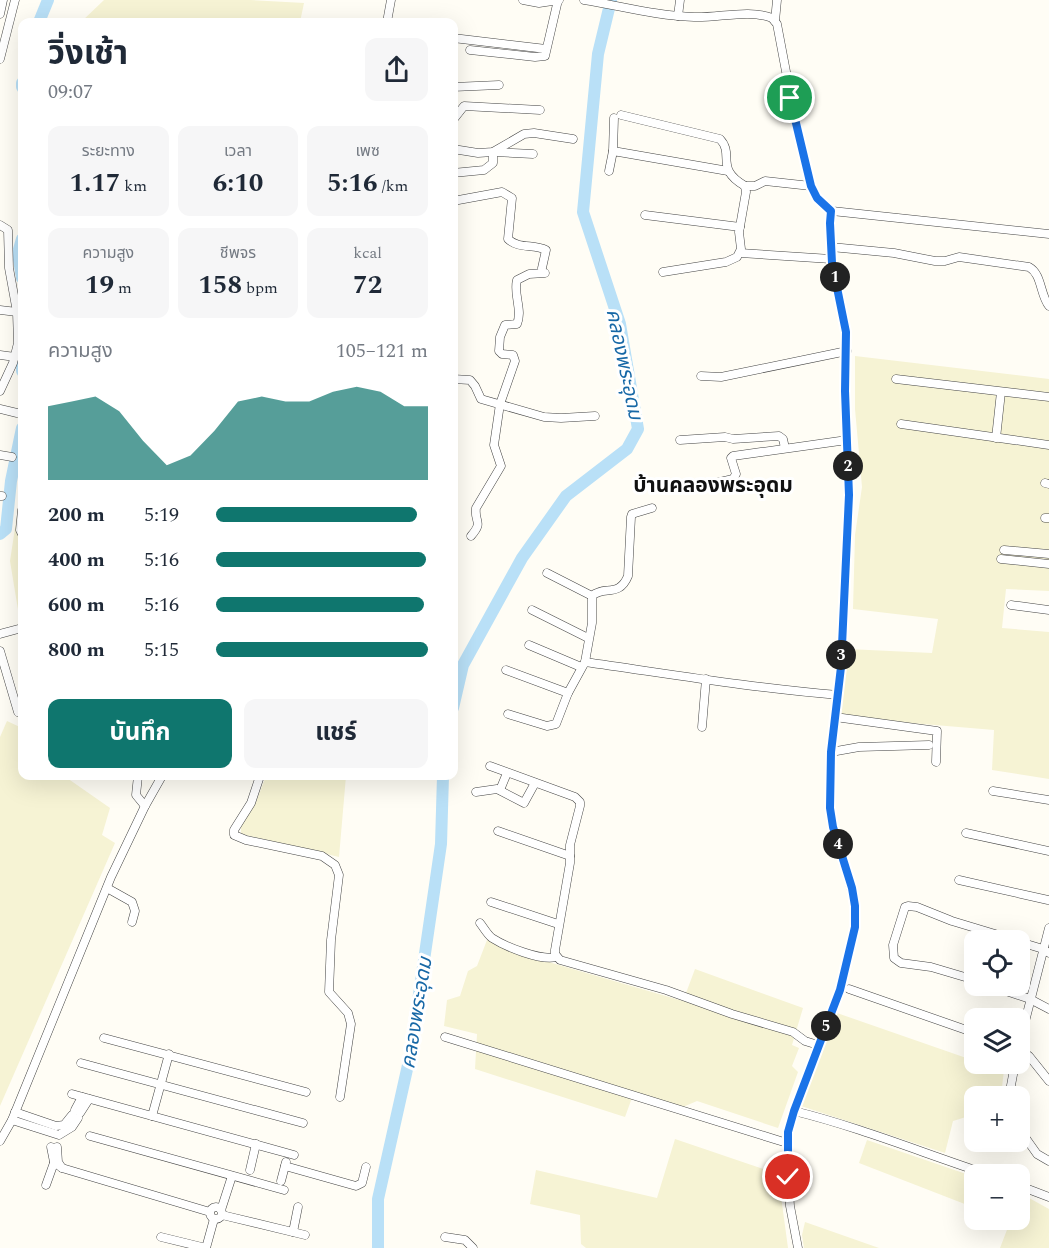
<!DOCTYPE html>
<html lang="th">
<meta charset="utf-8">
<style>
:root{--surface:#fff;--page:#f6f6f7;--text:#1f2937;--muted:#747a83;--accent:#0f766e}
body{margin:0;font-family:Spectral,"Noto Sans Thai",serif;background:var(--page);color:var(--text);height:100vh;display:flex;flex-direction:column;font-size:22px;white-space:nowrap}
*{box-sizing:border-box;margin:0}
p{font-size:20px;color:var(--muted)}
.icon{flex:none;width:33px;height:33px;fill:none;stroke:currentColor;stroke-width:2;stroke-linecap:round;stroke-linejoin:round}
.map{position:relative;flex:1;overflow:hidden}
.panel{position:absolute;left:18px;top:18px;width:440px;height:762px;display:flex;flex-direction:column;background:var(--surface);border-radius:12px;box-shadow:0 6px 24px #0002}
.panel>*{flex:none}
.controls{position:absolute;left:964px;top:930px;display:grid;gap:12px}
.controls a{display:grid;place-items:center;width:66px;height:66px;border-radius:12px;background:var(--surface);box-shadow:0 6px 24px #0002;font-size:30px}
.pin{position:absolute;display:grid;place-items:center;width:51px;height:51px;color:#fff;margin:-26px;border:3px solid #fff;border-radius:50%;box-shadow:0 2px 6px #0007}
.km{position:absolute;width:30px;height:30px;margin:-15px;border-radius:50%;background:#222;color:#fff;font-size:16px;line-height:30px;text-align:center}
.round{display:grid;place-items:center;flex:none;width:63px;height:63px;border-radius:12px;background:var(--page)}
.summary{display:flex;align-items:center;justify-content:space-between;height:102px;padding:0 30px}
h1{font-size:33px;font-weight:700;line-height:45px}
.metrics{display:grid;grid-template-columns:repeat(3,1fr);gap:9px;height:102px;padding:6px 30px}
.metrics div{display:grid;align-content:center;border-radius:12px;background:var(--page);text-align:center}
.metrics b{font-size:26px;font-weight:700}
.metrics small{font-size:16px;font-weight:400}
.metrics p{font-size:16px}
.chart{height:168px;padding:12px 30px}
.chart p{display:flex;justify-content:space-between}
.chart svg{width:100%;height:108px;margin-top:6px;fill:var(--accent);opacity:.7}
.primary-button{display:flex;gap:12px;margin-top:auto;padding:12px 30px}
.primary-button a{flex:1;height:69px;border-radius:12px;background:var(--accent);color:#fff;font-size:24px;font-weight:700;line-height:69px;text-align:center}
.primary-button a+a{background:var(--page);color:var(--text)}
ul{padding:0 30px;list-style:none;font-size:20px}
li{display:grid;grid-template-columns:96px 72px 1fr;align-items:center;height:45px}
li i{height:15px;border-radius:8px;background:var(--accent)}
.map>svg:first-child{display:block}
.farmland{fill:#f6f3d4}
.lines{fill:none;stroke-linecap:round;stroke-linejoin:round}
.river{stroke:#b9e0f7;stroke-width:12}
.street-casing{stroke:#444;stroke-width:9}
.street{stroke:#fff;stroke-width:8}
.route-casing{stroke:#fff;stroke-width:12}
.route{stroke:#1a73e8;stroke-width:8}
.labels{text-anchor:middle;stroke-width:6;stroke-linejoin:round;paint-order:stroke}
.water-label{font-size:20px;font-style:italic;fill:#1768a6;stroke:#fff}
.quarter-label{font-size:21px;font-weight:bold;fill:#111;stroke:#fff}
</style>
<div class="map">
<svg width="1049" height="1248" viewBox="0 0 1049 1248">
<rect width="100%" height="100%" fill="#fffdf5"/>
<!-- farmland -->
<g class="farmland">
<path d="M104,0h146l54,3 -4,19h-219z"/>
<path d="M855,356l194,23v212l-43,-2 -4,39 47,4v147l-57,-9 2,-40 -154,-13 8,-68 84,4 6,-34 -85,-10 2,-74 7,-48 -7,-78z"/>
<path d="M22,482v152l-12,-73z"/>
<path d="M7,721l15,7v48h44l1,2 43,30 -8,27 13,8 -115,263v-369z"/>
<path d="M266,776h80l-7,81 -98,-23v-9l15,-23z"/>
<path d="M487,940l65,23 131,38 12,-32 108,39 -11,37 7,3 -7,18 6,6 -20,56 -81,-27 -14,6 -50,-12 -8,22 -150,-48 2,-35 -33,-8 3,-26 13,-4 8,-25 9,-5z"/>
<path d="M837,1013l138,48v3h13l16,6 -3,26h-26v22l-9,-1 -13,4 -8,32 -144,-47z"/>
<path d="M675,1139l103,35 10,74h-202l-5,-4 -1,-29 -50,-11 6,-34 121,28z"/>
<path d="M867,1140l108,37v31l-116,-45z"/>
<path d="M1020,1193l29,16v39h-49l10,-26 -5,-2h15z"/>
<path d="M805,1222l74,26h-75l-2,-13z"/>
</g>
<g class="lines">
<!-- river -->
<g class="river">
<path d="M39,22l9,-22"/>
<path d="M22,83v4"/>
<path d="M22,239l-4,14 4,25"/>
<path d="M22,365v6"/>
<path d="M0,534l6,-5 5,-48 11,-53"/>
<path d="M453,708l10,-43 59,-107 44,-62 61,-47 11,-20 -18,-105 -37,-112 15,-158 13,-54"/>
<path d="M378,1248v-49l32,-143 31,-212 2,-68"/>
</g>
<!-- street casing -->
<g class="street-casing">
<g id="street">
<path d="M523,0l16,3 20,-3"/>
<path d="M584,0c37,6 73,16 110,17 25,1 55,-8 78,1l5,6 14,74 20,88 6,12 15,13 217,23"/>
<path d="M0,14l3,-14"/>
<path d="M678,16l2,-16"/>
<path d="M775,21l2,-21"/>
<path d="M387,22l4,-22"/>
<path d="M453,38l93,11"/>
<path d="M470,50l65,7 10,-1 13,-56"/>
<path d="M0,59l15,-59"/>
<path d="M453,87l46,-2"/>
<path d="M621,115l99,24c15,16 -6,29 25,47"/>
<path d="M453,120l11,-14 76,4"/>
<path d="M453,149l25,4 15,-1 31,-18 10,-1 39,6"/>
<path d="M613,151l1,-33"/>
<path d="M609,171l4,-20 115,20"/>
<path d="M453,173l31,-3 9,-7v-11l40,2"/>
<path d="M453,201l49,-9 10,6 -4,41c10,10 26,5 38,11l-4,18"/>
<path d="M645,215l95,12"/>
<path d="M0,225l8,5 1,38 8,44 1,31 -5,20 -13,28"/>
<path d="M831,247l63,6 41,8h10l14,-4 70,10c13,7 11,28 20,39"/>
<path d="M740,253l91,6"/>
<path d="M663,272l63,-10 11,-5 4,-8 -2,-17 7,-40 -1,-6h10l10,-5 46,5"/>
<path d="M0,310l17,2"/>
<path d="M0,355l15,2"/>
<path d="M701,376l20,1 126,-26"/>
<path d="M453,379l17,1 5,6 6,13 63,18 17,1 34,-2"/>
<path d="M896,379l153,18"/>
<path d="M0,409l17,4"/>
<path d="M901,424l148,21"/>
<path d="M996,438l5,-46"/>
<path d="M680,440l45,-3 8,2 46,-3 4,3 2,9"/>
<path d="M0,455l12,2"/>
<path d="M1045,483l4,1"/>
<path d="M707,485l26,-6 3,-5 -5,-16 2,-2 114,-16"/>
<path d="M0,496h2"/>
<path d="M22,510l-2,20 2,4"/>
<path d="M1045,518h4"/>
<path d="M471,536c13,-15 3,-13 5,-28l25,-42 -7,-21 6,-41 15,-43 -2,-6 -11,-1 -3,-3 1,-14 5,-12 12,-1c6,-14 -4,-30 0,-44l12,-6 16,-1"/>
<path d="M1004,550l45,4"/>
<path d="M1001,559l48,5"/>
<path d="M547,573l45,23"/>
<path d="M1011,605l38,5"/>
<path d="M532,610l56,28"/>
<path d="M0,634l22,-6"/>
<path d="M529,645l52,22"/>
<path d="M0,651l18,61"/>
<path d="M585,662c85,12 168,26 253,33"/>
<path d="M506,670l62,23"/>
<path d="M508,714l39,12 9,-2 12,-31 17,-31 7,-39v-27c12,-11 27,2 36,-20l3,-59 1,-3 20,-6"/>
<path d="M835,717l102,14 -1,31"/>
<path d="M702,727l4,-48"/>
<path d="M831,752l28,-5 70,-2"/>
<path d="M490,766l85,31 5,5v4l-10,39v18l-15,87v4l5,6 106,30 66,24 61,18 12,9 13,4"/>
<path d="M138,776l-2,19 9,11"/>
<path d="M260,776l-9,27 -17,27v5l12,5 76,16 13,9 4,10 -8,65 -2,52 19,21 3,11 -11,73"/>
<path d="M500,790l7,-17"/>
<path d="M993,791l56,9"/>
<path d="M476,792l21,-3 27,14 11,-20"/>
<path d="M498,831l72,25"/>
<path d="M966,833l83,18"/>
<path d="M959,880l89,20"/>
<path d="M107,888l25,14 3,9 -3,11"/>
<path d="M491,902l67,22"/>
<path d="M480,923c4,5 7,11 12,15 14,9 49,23 64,19"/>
<path d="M1020,942l23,7 6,4"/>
<path d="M975,980l-44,-13 -30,-4 -7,-5 -1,-13 12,-38 3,-1 9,1 35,14 63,19"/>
<path d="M991,986l39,13 19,10"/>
<path d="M849,989l126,44"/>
<path d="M445,1037l342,106"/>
<path d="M104,1038l202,54"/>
<path d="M1020,1041l29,-113"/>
<path d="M1020,1050l9,6 20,25"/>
<path d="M81,1063l222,60"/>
<path d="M72,1094l222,61"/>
<path d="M1009,1096l6,-32"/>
<path d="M75,1110l7,-13"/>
<path d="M794,1111c65,16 129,42 193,63"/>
<path d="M15,1112l41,14 8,-1 8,-10"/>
<path d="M80,1113l9,-14"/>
<path d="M152,1116l17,-62"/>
<path d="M12,1120l47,15 13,-8 6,-9"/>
<path d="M971,1121l4,2"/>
<path d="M1020,1130l17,24 12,7"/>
<path d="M90,1136l194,54"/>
<path d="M0,1141l12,-21 99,-243 34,-71 17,-30"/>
<path d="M51,1147l3,15 8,6 -4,-6 -1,-15"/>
<path d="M285,1166l71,20 6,-3 4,-16"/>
<path d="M62,1168l148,44"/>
<path d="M250,1170l6,-26"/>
<path d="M281,1181l5,-19"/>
<path d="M46,1185l9,-25"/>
<path d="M1020,1186l29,11"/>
<circle cx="216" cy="1213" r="6"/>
<path d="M221,1210l11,-34"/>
<path d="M222,1215l83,20"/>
<path d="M293,1232l5,-25"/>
<path d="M161,1237l45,11"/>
<path d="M445,1237l20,3 8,8"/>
<path d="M206,1248l8,-29"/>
<path d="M798,1248l-8,-42 -2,-29v-45l6,-21 46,-122 15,-62v-21l-4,-18 -18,-61 -3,-19 1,-56 10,-85 8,-172 -4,-104 1,-59 -14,-69 -2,-40 2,-12"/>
</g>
</g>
<!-- street -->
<use href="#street" class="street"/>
</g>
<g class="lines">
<!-- route casing -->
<g class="route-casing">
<path id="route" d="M788,1177v-45l6,-21 46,-121 15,-63v-21l-3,-18 -19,-61 -3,-19 1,-56 10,-85 8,-172 -4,-104 1,-59 -14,-69 -2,-40 1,-12 -14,-13 -6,-12 -21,-88"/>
</g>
<!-- route -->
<use href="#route" class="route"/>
</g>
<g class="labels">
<!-- water labels -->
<g class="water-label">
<text transform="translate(625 364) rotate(78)" y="7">คลองพระอุดม</text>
<text transform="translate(416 1013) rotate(-81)" y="7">คลองพระอุดม</text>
</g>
<!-- quarter labels -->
<g class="quarter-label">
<text x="713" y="492">บ้านคลองพระอุดม</text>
</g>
</g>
</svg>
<div class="controls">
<a><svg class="icon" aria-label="locate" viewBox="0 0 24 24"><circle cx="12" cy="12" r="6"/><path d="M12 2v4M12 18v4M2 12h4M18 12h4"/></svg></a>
<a><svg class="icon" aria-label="layers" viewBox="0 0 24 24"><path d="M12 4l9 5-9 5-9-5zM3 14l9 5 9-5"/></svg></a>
<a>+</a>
<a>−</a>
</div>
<div class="pin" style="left:790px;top:98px;background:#1e9e55"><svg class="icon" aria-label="arrive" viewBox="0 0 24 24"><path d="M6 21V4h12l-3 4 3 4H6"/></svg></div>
<div class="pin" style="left:788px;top:1177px;background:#d93025"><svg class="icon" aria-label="check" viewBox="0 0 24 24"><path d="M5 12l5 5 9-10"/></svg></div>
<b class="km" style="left:835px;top:277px">1</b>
<b class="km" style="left:848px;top:466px">2</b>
<b class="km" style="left:841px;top:655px">3</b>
<b class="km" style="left:838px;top:844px">4</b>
<b class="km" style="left:826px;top:1026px">5</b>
<section class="panel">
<div class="summary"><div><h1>วิ่งเช้า</h1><p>09:07</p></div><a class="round"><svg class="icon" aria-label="share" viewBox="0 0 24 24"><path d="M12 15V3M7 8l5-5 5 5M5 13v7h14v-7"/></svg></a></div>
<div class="metrics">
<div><p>ระยะทาง</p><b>1.17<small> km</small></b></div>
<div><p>เวลา</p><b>6:10</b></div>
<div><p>เพซ</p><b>5:16<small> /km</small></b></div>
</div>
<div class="metrics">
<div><p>ความสูง</p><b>19<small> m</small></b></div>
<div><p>ชีพจร</p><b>158<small> bpm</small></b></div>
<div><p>kcal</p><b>72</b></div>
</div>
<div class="chart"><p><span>ความสูง</span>105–121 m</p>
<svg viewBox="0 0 160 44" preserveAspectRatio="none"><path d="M0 44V14L10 12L20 10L30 16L40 28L50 38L60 34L70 24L80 12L90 10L100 12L110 12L120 8L130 6L140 8L150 14L160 14V44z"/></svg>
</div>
<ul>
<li><b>200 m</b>5:19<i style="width:95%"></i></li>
<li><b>400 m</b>5:16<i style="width:99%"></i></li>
<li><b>600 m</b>5:16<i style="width:98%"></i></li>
<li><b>800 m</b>5:15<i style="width:100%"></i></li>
</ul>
<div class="primary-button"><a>บันทึก</a><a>แชร์</a></div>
</section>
</div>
